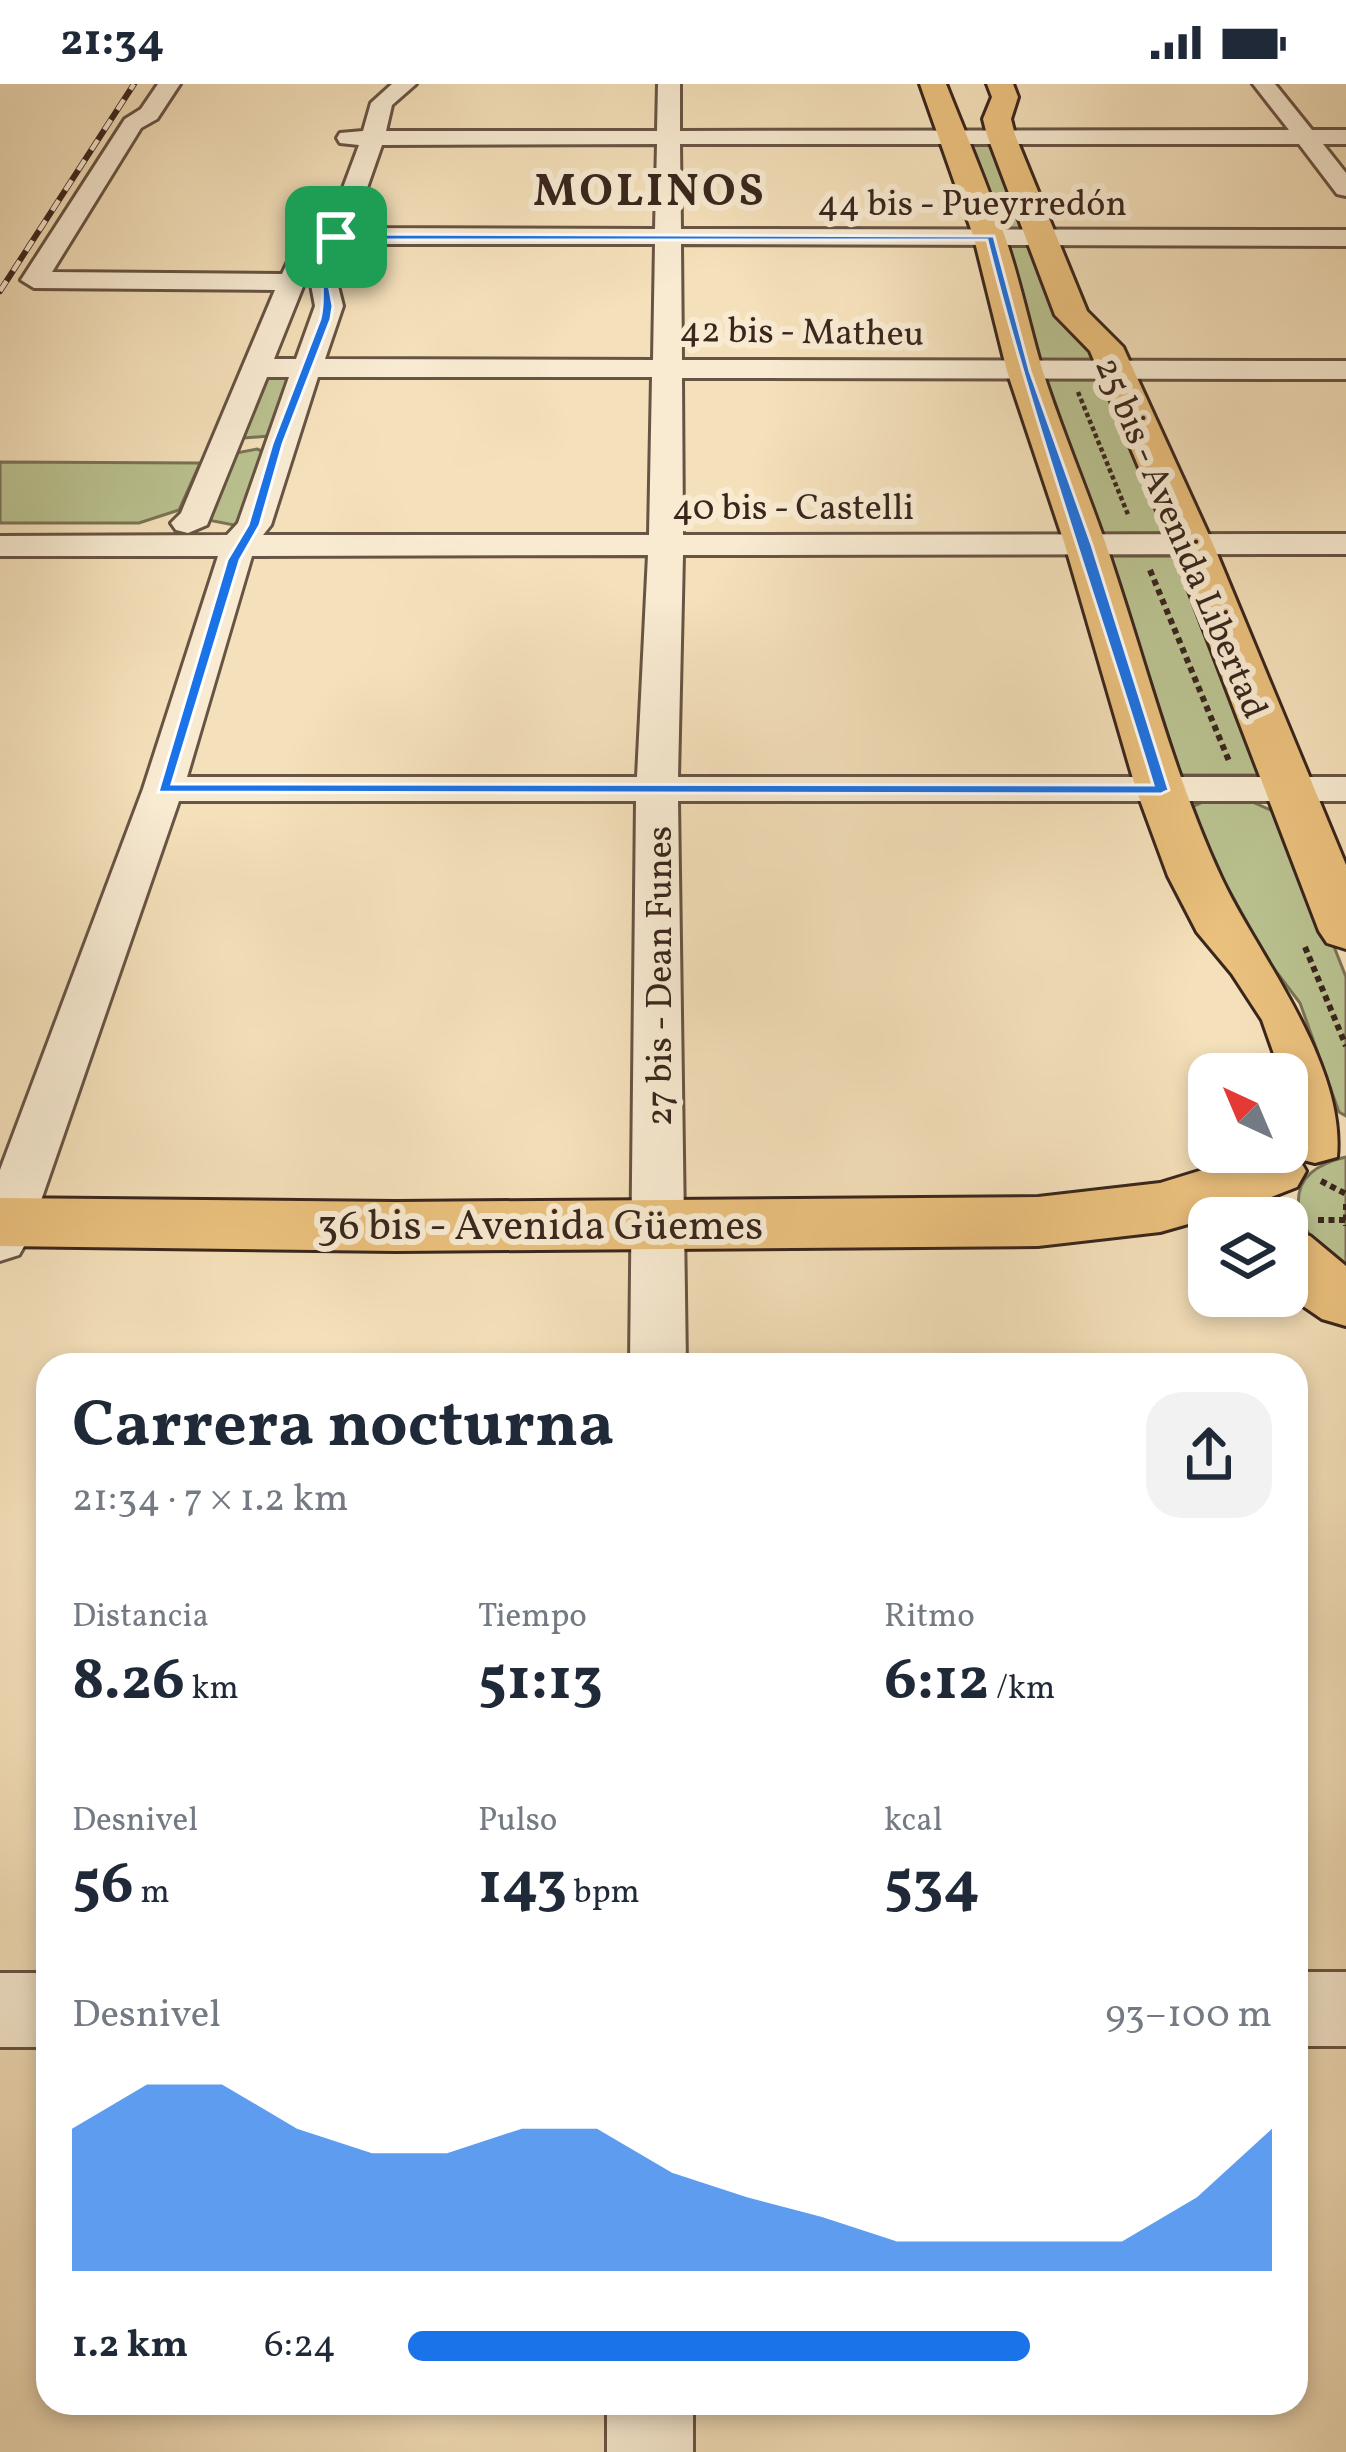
<!DOCTYPE html>
<html lang="es">
<meta charset="utf-8">
<style>
:root{--surface:#fff;--page:#f2f2f3;--text:#1f2937;--muted:#747a83;--accent:#1a73e8}
body{margin:0;font-family:Vollkorn,serif;background:var(--page);color:var(--text);height:100vh;display:flex;flex-direction:column;font-size:45px;white-space:nowrap}
*{box-sizing:border-box;margin:0}
p{font-size:39px;color:var(--muted)}
.icon{flex:none;width:66px;height:66px;fill:none;stroke:currentColor;stroke-width:2;stroke-linecap:round;stroke-linejoin:round}
.map{position:relative;flex:1;overflow:hidden}
.panel{position:absolute;left:36px;top:1269px;width:1272px;height:1062px;display:flex;flex-direction:column;background:var(--surface);border-radius:36px;box-shadow:0 6px 18px #0003}
.panel>*{flex:none}
.needle{width:78px;rotate:316deg}
.tools{position:absolute;left:1188px;top:969px;display:grid;gap:24px}
.tools a{display:grid;place-items:center;width:120px;height:120px;border-radius:24px;background:var(--surface);box-shadow:0 6px 18px #0003;font-size:60px}
.pin{position:absolute;display:grid;place-items:center;width:102px;height:102px;color:#fff;margin:-51px;border-radius:24px;box-shadow:0 6px 18px #0006}
.round{display:grid;place-items:center;flex:none;width:126px;height:126px;border-radius:36px;background:var(--page)}
.headline{display:flex;align-items:center;justify-content:space-between;height:204px;padding:0 36px}
h1{font-size:66px;font-weight:700;line-height:90px}
.metrics{display:grid;grid-template-columns:repeat(3,1fr);gap:18px;height:204px;padding:12px 36px}
.metrics div{display:grid;align-content:center}
.metrics b{font-size:60px;font-weight:700}
.metrics small{font-size:33px;font-weight:400}
.metrics p{font-size:33px}
.chart{height:336px;padding:24px 36px}
.chart p{display:flex;justify-content:space-between}
.chart svg{width:100%;height:216px;margin-top:12px;fill:var(--accent);opacity:.7}
ul{padding:0 36px;list-style:none;font-size:39px}
li{display:grid;grid-template-columns:192px 144px 1fr;align-items:center;height:90px}
li i{height:30px;border-radius:15px;background:var(--accent)}
.status{display:flex;justify-content:space-between;align-items:center;height:84px;padding:0 60px;background:var(--surface);direction:ltr}
.status svg{height:33px;fill:currentColor}
.map>svg:first-child{display:block}
.green{fill:#bac290;stroke:#7a7456;stroke-width:3}
.lines{fill:none;stroke-linecap:round;stroke-linejoin:round}
.minor-casing{stroke:#685444;stroke-width:6}
.major-casing{stroke:#3a261d;stroke-width:6}
.path-far1{stroke:#3a261d;stroke-width:4.5;stroke-dasharray:4.5 3;stroke-linecap:butt}
.path{stroke:#3a261d;stroke-width:6;stroke-dasharray:6 4.5;stroke-linecap:butt}
.minor{fill:#f8ebd2;fill-rule:evenodd}
.major{fill:#eac07d;fill-rule:evenodd}
.rail-casing{stroke:#3a261d;stroke-width:6}
.rail{stroke:#f8ebd2;stroke-width:4.5;stroke-dasharray:12;stroke-linecap:butt}
.route{fill:#1a73e8;stroke:#fff;stroke-width:3;fill-rule:evenodd}
.labels{text-anchor:middle;stroke-width:12;stroke-linejoin:round;paint-order:stroke}
.far-street-label{font-size:36px;fill:#3a261d;stroke:#f8ebd2}
.street-label{font-size:42px;fill:#3a261d;stroke:#f8ebd2}
.far-district-label{font-size:45px;font-weight:bold;letter-spacing:3px;fill:#3a261d;stroke:#f8ebd2}
</style>
<div class="status"><b>21:34</b><svg viewBox="0 0 49 12"><path d="M0 12V9h3v3zM5 12V6h3v6zM10 12V3h3v9zM15 12V0h3v12zM26 1h20v11H26zM47 4h2v5h-2z"/></svg></div>
<div class="map">
<svg width="1346" height="2368" viewBox="0 0 1346 2368">
<rect width="100%" height="100%" fill="#f4e0ba"/>
<filter id="stains"><feTurbulence type="fractalNoise" baseFrequency=".00167" numOctaves="4"/><feColorMatrix values="0 0 0 0 .2 0 0 0 0 .09 0 0 0 0 .02 0 0 0 .5 -.17"/></filter>
<radialGradient id="worn" r=".72"><stop offset=".6" stop-color="#630" stop-opacity="0"/><stop offset="1" stop-color="#630" stop-opacity=".3"/></radialGradient>
<!-- green -->
<g class="green">
<path d="M968,56h25l35,92h-28z"/>
<path d="M1029,160l63,102 3,16 -54,-1 -7,-5 -29,-111z"/>
<path d="M286,292l5,2 -22,58 -26,2 24,-60z"/>
<path d="M1042,294h61l65,156h-69z"/>
<path d="M257,365l7,3 -25,74 -31,-6 28,-67z"/>
<path d="M0,378l200,1 -21,47 -40,13h-139z"/>
<path d="M1110,472h71l83,219h-83z"/>
<path d="M1205,717h45l32,14 64,162v139l-7,-4 -39,-109 -52,-69 -59,-117 3,-10z"/>
<path d="M1346,1073v119c-43,-35 -81,-100 0,-119z"/>
</g>
<g class="lines">
<!-- minor casing -->
<g class="minor-casing">
<g id="minor">
<path d="M158,0h22l-23,35 -16,9 -89,144 230,2 12,-25h18l4,5 -42,105h22l19,-53 -6,-32 12,-30 -20,-3 -4,-5 4,-5 27,-3 31,-83 -19,-2 -3,-5 3,-5 23,-2 8,-28 21,-19h24l-24,21 -6,26h271l1,-47h22v47l609,-1 -36,-46h22l37,46h34v14h-23l23,29v23l-9,-2 -38,-50h-619l1,85 665,1v16l-665,-2 1,116 664,1v18l-664,-1 1,157 663,-1v20l-663,1 -5,222h668v24h-668l8,564h-56l6,-564h-457l-152,440 -8,14 -19,6v-91l143,-381 75,-233h-218v-20l227,-1 11,-12 51,-146h-22l-60,148 -19,8 -12,-3 -5,-7 10,-10 94,-223 -241,-2 -13,-8 104,-161 16,-10zM657,60l-2,85 -302,-1 29,-83zM347,160h308l-2,116 -328,-1 18,-53 -8,-32zM318,293h334l-3,158h-386l8,-10zM648,471l-11,222h-450l65,-221z"/>
<rect x="1296" y="1888" width="50" height="74"/>
<rect x="0" y="1889" width="48" height="74"/>
<rect x="607" y="2319" width="86" height="49"/>
</g>
</g>
<!-- major casing -->
<g class="major-casing">
<g id="major">
<path d="M920,0h26c20,51 42,101 59,153 15,43 24,88 37,132 22,69 52,136 74,206 33,100 60,205 105,302 35,76 125,185 116,280l-22,6 -16,-4 7,12 -9,16 -56,22 -81,23 -122,14 -642,5 -396,-5v-48l396,4 642,-5 122,-14 101,-31 30,1 -4,-21 7,-22 -7,-36h-6l-19,-54 -30,-46 -35,-42 -29,-56 -32,-87 -71,-244 -58,-174 -33,-133z"/>
<path d="M987,0h26l5,13 -7,22 4,16 72,176 36,36 90,197 133,321v84l-19,-6 -8,-12 -148,-387 -81,-193 -35,-36 -68,-180 -4,-16 9,-22z"/>
<path d="M1287,1145l23,7 36,30v60l-24,-7 -35,-24z"/>
</g>
</g>
<!-- path-far1 -->
<path class="path-far1" d="M1078,308l51,125"/>
<!-- path -->
<g class="path">
<path d="M1150,486l79,191"/>
<path d="M1305,863l41,99"/>
<path d="M1321,1097l25,13"/>
<path d="M1346,1120v22"/>
<path d="M1318,1136h28"/>
</g>
<!-- minor -->
<use href="#minor" class="minor"/>
<!-- major -->
<use href="#major" class="major"/>
<!-- rail casing -->
<g class="rail-casing">
<path id="rail" d="M0,207l134,-207"/>
</g>
<!-- rail -->
<use href="#rail" class="rail"/>
</g>
<!-- route -->
<path class="route" d="M336,150l658,2 36,135 62,174 77,245 -8,4 -1003,-2 69,-232 21,-35 24,-81 48,-125c8,-31 -8,-58 16,-85zM340,156h647c46,184 111,363 166,545l-981,-1 68,-224 20,-35 23,-81 48,-125 2,-13 -6,-32z"/>
<g class="labels">
<!-- far-street labels -->
<g class="far-street-label">
<text x="972" y="131">44 bis - Pueyrredón</text>
<text transform="translate(802 246) rotate(1)" y="13">42 bis - Matheu</text>
<text x="793" y="435">40 bis - Castelli</text>
<text transform="translate(1183 453) rotate(67)" y="13">25 bis - Avenida Libertad</text>
<text transform="translate(658 892) rotate(-90)" y="13">27 bis - Dean Funes</text>
</g>
<!-- street labels -->
<g class="street-label">
<text x="540" y="1155">36 bis - Avenida Güemes</text>
</g>
<!-- far-district labels -->
<g class="far-district-label">
<text x="650" y="121">MOLINOS</text>
</g>
</g>
<rect width="100%" height="100%" filter="url(#stains)"/>
<rect width="100%" height="100%" fill="url(#worn)"/>
</svg>
<div class="tools">
<a><svg class="needle" viewBox="-14 -14 28 28"><path d="M0-13l5 13h-10z" fill="#e53935"/><path d="M0 13l5-13h-10z" fill="#747a83"/></svg></a>
<a><svg class="icon" aria-label="layers" viewBox="0 0 24 24"><path d="M12 4l9 5-9 5-9-5zM3 14l9 5 9-5"/></svg></a>
</div>
<div class="pin" style="left:336px;top:153px;background:#1e9e55"><svg class="icon" aria-label="arrive" viewBox="0 0 24 24"><path d="M6 21V4h12l-3 4 3 4H6"/></svg></div>
<section class="panel">
<div class="headline"><div><h1>Carrera nocturna</h1><p>21:34 · 7 × 1.2 km</p></div><a class="round"><svg class="icon" aria-label="share" viewBox="0 0 24 24"><path d="M12 15V3M7 8l5-5 5 5M5 13v7h14v-7"/></svg></a></div>
<div class="metrics">
<div><p>Distancia</p><b>8.26<small> km</small></b></div>
<div><p>Tiempo</p><b>51:13</b></div>
<div><p>Ritmo</p><b>6:12<small> /km</small></b></div>
</div>
<div class="metrics">
<div><p>Desnivel</p><b>56<small> m</small></b></div>
<div><p>Pulso</p><b>143<small> bpm</small></b></div>
<div><p>kcal</p><b>534</b></div>
</div>
<div class="chart"><p><span>Desnivel</span>93–100 m</p>
<svg viewBox="0 0 160 44" preserveAspectRatio="none"><path d="M0 44V15L10 6L20 6L30 15L40 20L50 20L60 15L70 15L80 24L90 29L100 33L110 38L120 38L130 38L140 38L150 29L160 15V44z"/></svg>
</div>
<ul>
<li><b>1.2 km</b>6:24<i style="width:72%"></i></li>
</ul>
</section>
</div>
